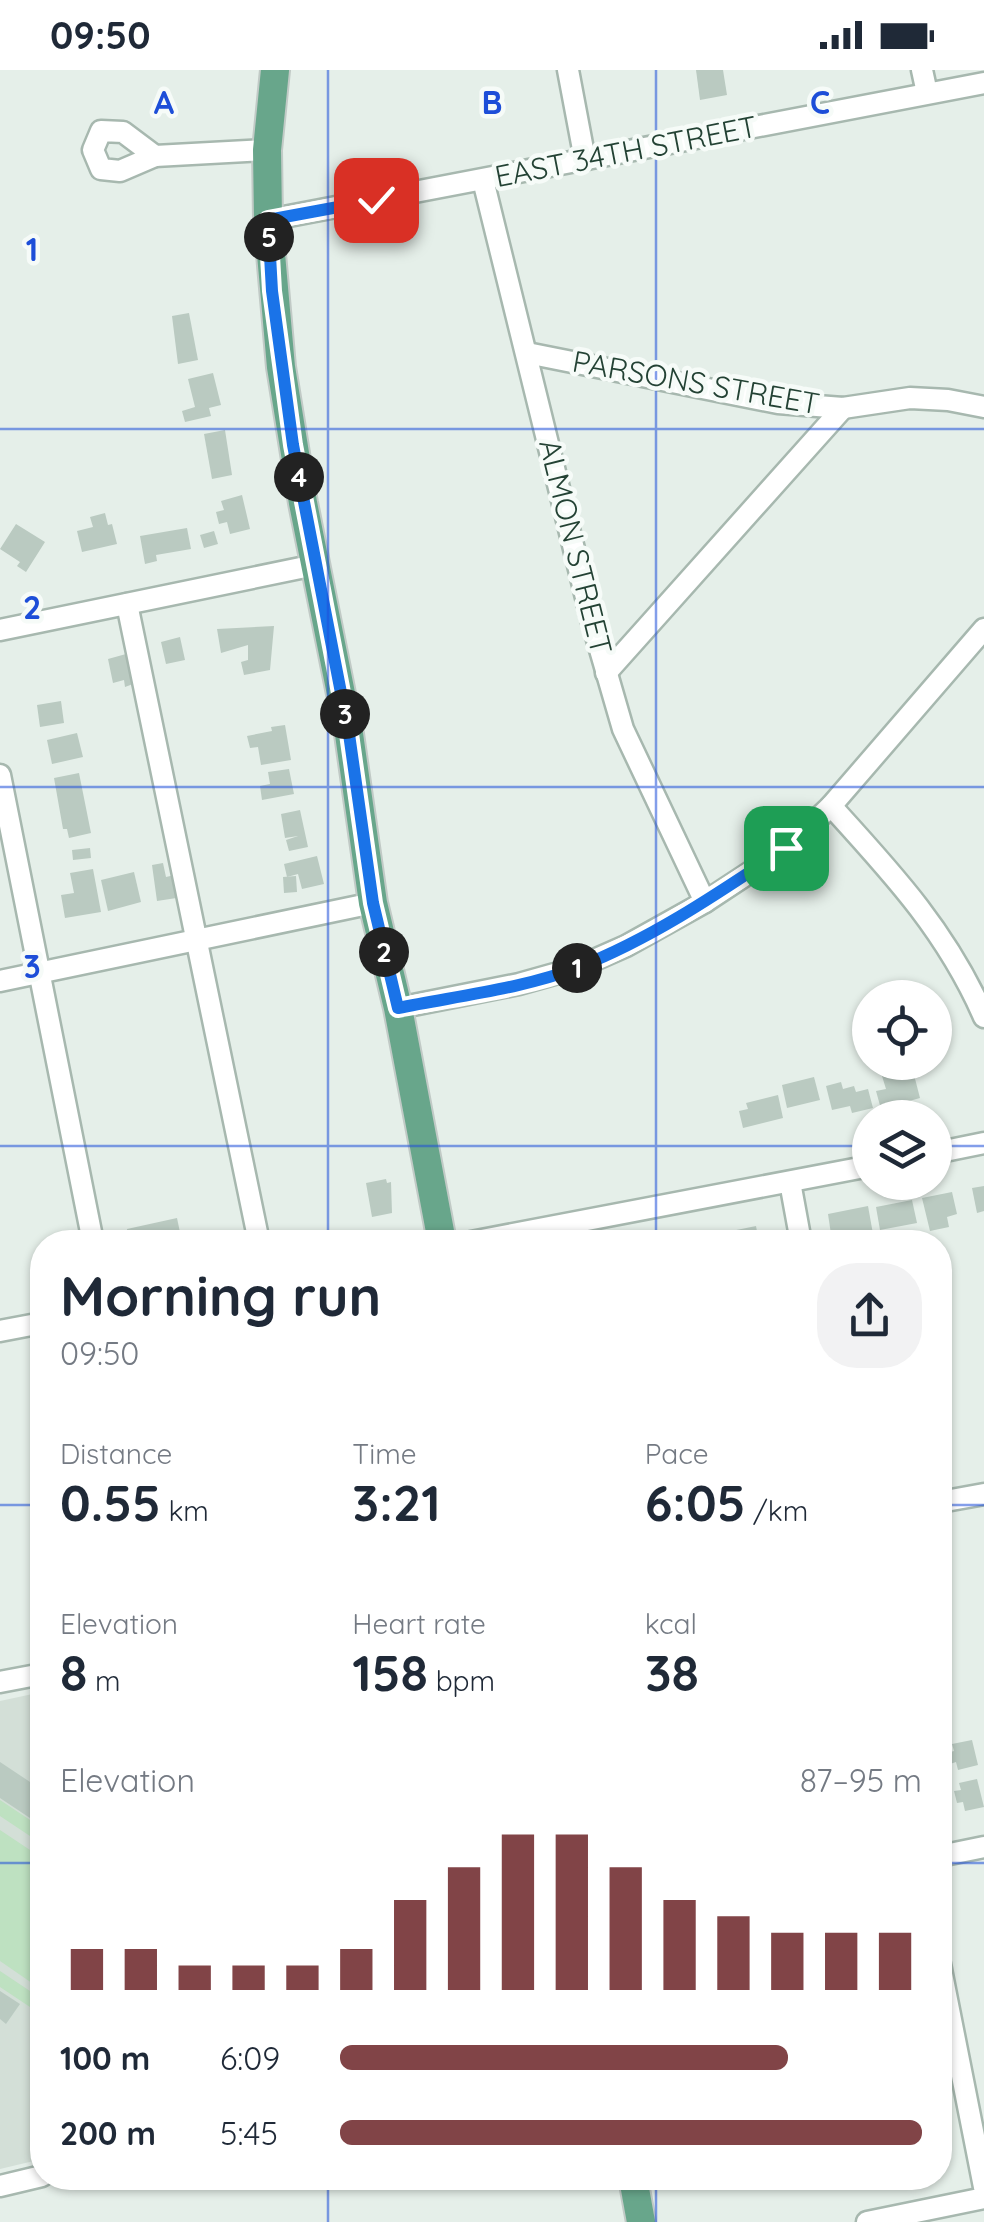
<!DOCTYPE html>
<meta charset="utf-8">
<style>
:root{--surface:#fff;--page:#f2f2f3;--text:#1f2937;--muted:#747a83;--accent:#814447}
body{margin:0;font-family:Quicksand,sans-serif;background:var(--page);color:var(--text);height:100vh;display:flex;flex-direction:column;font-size:38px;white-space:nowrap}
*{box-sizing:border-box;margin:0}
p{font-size:32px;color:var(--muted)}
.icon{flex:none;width:55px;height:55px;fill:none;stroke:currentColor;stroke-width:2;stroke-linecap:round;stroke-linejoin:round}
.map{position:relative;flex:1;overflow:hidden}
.drawer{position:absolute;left:30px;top:1160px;width:922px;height:960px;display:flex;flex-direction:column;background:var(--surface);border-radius:40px;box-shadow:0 2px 8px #0004}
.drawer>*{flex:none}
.fabs{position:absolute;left:852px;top:910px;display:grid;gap:20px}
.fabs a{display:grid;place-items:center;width:100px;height:100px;border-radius:50%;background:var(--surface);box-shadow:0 2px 8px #0004;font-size:50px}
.pin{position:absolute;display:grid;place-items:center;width:85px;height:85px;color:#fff;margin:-42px;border-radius:20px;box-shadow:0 5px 15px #0006}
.km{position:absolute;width:50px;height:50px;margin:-25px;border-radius:50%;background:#222;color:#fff;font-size:28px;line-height:50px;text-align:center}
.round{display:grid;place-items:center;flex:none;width:105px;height:105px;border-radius:40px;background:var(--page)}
.overview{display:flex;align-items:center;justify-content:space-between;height:170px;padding:0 30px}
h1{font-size:55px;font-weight:700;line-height:75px}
.stats{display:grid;grid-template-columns:repeat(3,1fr);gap:15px;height:170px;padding:10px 30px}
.stats div{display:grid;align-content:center}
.stats b{font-size:50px;font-weight:700}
.stats small{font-size:28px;font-weight:400}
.stats p{font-size:28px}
.chart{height:280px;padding:20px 30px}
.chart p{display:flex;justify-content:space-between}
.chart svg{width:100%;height:180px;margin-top:10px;stroke:var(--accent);stroke-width:6}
ul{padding:0 30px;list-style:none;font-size:32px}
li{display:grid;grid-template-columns:160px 120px 1fr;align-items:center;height:75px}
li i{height:25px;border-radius:12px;background:var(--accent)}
.status{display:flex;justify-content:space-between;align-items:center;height:70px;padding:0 50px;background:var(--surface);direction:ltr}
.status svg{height:28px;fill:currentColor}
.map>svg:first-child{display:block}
.built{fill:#d3dfd7}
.green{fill:#bee1c1}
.building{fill:#bacac1}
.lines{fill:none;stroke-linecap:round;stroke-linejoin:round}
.minor-casing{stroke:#a7b8af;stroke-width:25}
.major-casing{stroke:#c1cac6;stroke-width:32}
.minor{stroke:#fff;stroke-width:20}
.major{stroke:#68a68b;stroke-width:28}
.route-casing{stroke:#fff;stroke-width:20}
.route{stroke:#1a73e8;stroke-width:12}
.grid{fill:none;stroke:#1d4ed8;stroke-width:2.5;stroke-opacity:0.55}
.labels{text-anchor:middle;stroke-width:9;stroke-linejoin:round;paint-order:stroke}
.street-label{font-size:30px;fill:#234234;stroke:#f6fbf8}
.grid-label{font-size:32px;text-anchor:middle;font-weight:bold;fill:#1d4ed8;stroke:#f6fbf8;stroke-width:9;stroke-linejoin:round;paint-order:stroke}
</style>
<div class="status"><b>09:50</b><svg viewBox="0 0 49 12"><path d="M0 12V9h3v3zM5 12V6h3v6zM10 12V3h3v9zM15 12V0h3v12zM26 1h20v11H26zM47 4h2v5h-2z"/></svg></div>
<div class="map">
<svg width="984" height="2152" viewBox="0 0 984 2152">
<rect width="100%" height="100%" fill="#e5efe9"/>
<!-- built -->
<path class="built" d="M42,1622v467l-42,10v-468z"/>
<!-- green -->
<g class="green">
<path d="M0,1730l42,28v16l-42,-28z"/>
<path d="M0,1760l42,28v132l-42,-29z"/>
<path d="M0,1901l42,28v16l-42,-28z"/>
</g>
<!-- building -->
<g class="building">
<path d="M696,0h27l4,25 -27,5z"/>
<path d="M189,243l9,47 -20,4 -6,-48z"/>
<path d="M213,303l8,32 -12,3 2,8 -26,6 -3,-11 13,-4 -7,-28z"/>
<path d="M225,360l7,45 -20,4 -8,-45z"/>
<path d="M242,425l8,34 -20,5 -3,-12 -8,2 -3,-12 8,-2 -3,-9z"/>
<path d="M105,443l3,12 4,-1 5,20 -35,8 -5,-21 16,-4 -3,-10z"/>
<path d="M16,454l29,18 -19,30 -9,-6 3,-4 -20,-13z"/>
<path d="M187,458l4,21 -35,6 1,6 -12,3 -5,-28z"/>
<path d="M214,461l4,13 -14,4 -4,-13z"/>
<path d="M274,556l-4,44 -26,5 -3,-13 7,-2v-15l-27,8 -4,-24z"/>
<path d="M180,567l5,23 -19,4 -5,-22z"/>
<path d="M126,584l7,30 -8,3 -1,-7 -11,3 -5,-24z"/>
<path d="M61,631l3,22 -24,4 -3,-22z"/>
<path d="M285,655l6,35 -30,5 -3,-18 -8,1 -3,-12 25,-5 -1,-4z"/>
<path d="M77,663l6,24 -31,7 -5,-24z"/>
<path d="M289,699l5,25 -32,6 -2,-14 10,-2 -2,-12z"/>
<path d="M79,703l12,60 -22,5 -2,-9h-4l-9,-51z"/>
<path d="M300,740l8,37 -19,4 -3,-11 12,-4 -13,2 -4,-24z"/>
<path d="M90,778l1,10 -18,2 -1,-10z"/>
<path d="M317,786l7,28 -22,5 -4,-15 -11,3 -3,-13z"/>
<path d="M163,793l3,14 13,-3 4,23 -26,4 -5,-36z"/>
<path d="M93,799l8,43 -36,6 -4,-23 13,-2 -4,-20z"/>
<path d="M134,802l7,30 -33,9 -7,-31z"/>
<path d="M296,806l1,16 -13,1 -1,-16z"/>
<path d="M912,997l8,31 -39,11 -5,-18 10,-2 -4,-13z"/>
<path d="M814,1007l6,23 -33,8 -5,-23z"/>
<path d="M841,1012l2,7 11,-3 2,6 12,-3 5,19 -21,5 -2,-7 -18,4 -6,-24z"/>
<path d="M778,1025l5,23 -40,10 -4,-17 9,-2 -2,-6z"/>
<path d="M386,1109l1,4 4,-1 1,31 -20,4 -6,-34z"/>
<path d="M984,1116v25l-7,2 -5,-25z"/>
<path d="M952,1122l5,22 -10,3 2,10 -19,4 -8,-33z"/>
<path d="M912,1130l5,23 -37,7 -4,-23z"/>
<path d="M868,1136l5,28 -41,7 -4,-27z"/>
<path d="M177,1148l5,24h-53l-2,-13z"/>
<path d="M756,1156l3,16h-45l-2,-7z"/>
<path d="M972,1670l6,25 -20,5 -2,-8 -6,2 -3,-11 7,-2 -2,-7z"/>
<path d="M0,1692l42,28v36l-42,-28z"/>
<path d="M977,1709l7,28 -19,4 -2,-9 -6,1 -3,-12 7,-1 -2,-7z"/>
<path d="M0,1921l20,13 -14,20 -6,-5z"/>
</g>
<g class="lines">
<!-- minor casing -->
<g class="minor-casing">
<g id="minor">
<path d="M568,0l17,90"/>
<path d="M922,0l5,23"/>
<path d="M101,61l22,1 32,24 -35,15 -19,-2 -8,-19z"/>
<path d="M155,86l112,-6"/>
<path d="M483,110l109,442 31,107 82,173"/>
<path d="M268,150l716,-137"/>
<path d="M527,283l251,50 65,5 67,-10 38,2 36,7"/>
<path d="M127,534l132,638"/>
<path d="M0,560l315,-65"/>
<path d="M606,603l237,-265"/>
<path d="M0,705l93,467"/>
<path d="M831,736c62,68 116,126 153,211"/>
<path d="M0,911l373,-78"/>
<path d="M398,938l121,-24 57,-16 50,-22 79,-44 82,-54 44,-42 153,-177"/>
<path d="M935,1083l49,-10"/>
<path d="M790,1112l11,60"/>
<path d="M471,1172l399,-76"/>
<path d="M0,1261l42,-8"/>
<path d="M940,1432l44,-8"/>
<path d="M0,1612l42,-8"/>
<path d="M940,1786l44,-9"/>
<path d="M940,1894l44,223"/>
<path d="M0,2116l42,-10"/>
<path d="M867,2152l117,-24"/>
</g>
</g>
<!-- major casing -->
<g class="major-casing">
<g id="major">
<path d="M275,0l-8,80 1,70 13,147 22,136 46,231 24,169 25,105 44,234"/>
<path d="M633,2108l8,44"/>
</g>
</g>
<!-- minor -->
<use href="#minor" class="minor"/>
<!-- major -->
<use href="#major" class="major"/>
</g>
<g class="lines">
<!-- route casing -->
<g class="route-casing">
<path id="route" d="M376,130l-108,20 4,71 21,154 56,289 24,169 25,105c59,-12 124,-19 181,-41 74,-29 141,-75 207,-119"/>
</g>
<!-- route -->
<use href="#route" class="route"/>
</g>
<!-- grid -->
<path class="grid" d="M328,0v1172M656,0v1172M0,359h984M0,717h984M0,1076h870M935,1076h49M0,1435h42M940,1435h44M0,1793h42M940,1793h44M328,2108v44M656,2108v44"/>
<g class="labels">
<!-- street labels -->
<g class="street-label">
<text transform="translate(626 82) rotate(-11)" y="10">EAST 34TH STREET</text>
<text transform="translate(696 313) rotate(10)" y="10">PARSONS STREET</text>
<text transform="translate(575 477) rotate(76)" y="10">ALMON STREET</text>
</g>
</g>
<g class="grid-label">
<text x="164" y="44">A</text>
<text x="492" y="44">B</text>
<text x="820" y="44">C</text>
<text x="32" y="191">1</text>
<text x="32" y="549">2</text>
<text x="32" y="908">3</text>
</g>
</svg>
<div class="fabs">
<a><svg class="icon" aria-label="locate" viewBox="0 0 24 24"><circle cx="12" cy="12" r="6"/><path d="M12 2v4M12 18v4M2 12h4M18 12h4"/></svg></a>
<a><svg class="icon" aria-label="layers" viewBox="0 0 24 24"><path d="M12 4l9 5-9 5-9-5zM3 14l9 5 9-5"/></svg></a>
</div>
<div class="pin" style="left:786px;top:778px;background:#1e9e55"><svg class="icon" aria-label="arrive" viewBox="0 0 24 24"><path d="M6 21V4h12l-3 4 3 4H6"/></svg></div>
<div class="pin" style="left:376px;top:130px;background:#d93025"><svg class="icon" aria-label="check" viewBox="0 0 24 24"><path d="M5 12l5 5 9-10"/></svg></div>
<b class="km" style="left:577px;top:898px">1</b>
<b class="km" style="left:384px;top:882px">2</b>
<b class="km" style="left:345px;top:644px">3</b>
<b class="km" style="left:299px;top:407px">4</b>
<b class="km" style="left:269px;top:167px">5</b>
<section class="drawer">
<div class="overview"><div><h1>Morning run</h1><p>09:50</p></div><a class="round"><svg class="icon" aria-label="share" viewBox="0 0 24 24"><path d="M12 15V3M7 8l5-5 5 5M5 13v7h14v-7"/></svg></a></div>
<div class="stats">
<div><p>Distance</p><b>0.55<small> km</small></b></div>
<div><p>Time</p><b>3:21</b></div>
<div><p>Pace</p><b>6:05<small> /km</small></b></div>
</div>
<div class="stats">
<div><p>Elevation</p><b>8<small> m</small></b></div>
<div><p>Heart rate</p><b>158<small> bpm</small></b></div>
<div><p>kcal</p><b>38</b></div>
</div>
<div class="chart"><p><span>Elevation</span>87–95 m</p>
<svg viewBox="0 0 160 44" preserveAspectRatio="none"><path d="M5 44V34M15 44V34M25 44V38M35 44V38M45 44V38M55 44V34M65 44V22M75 44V14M85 44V6M95 44V6M105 44V14M115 44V22M125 44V26M135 44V30M145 44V30M155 44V30"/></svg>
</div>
<ul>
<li><b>100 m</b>6:09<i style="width:77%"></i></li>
<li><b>200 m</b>5:45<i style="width:100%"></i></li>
</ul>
</section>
</div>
